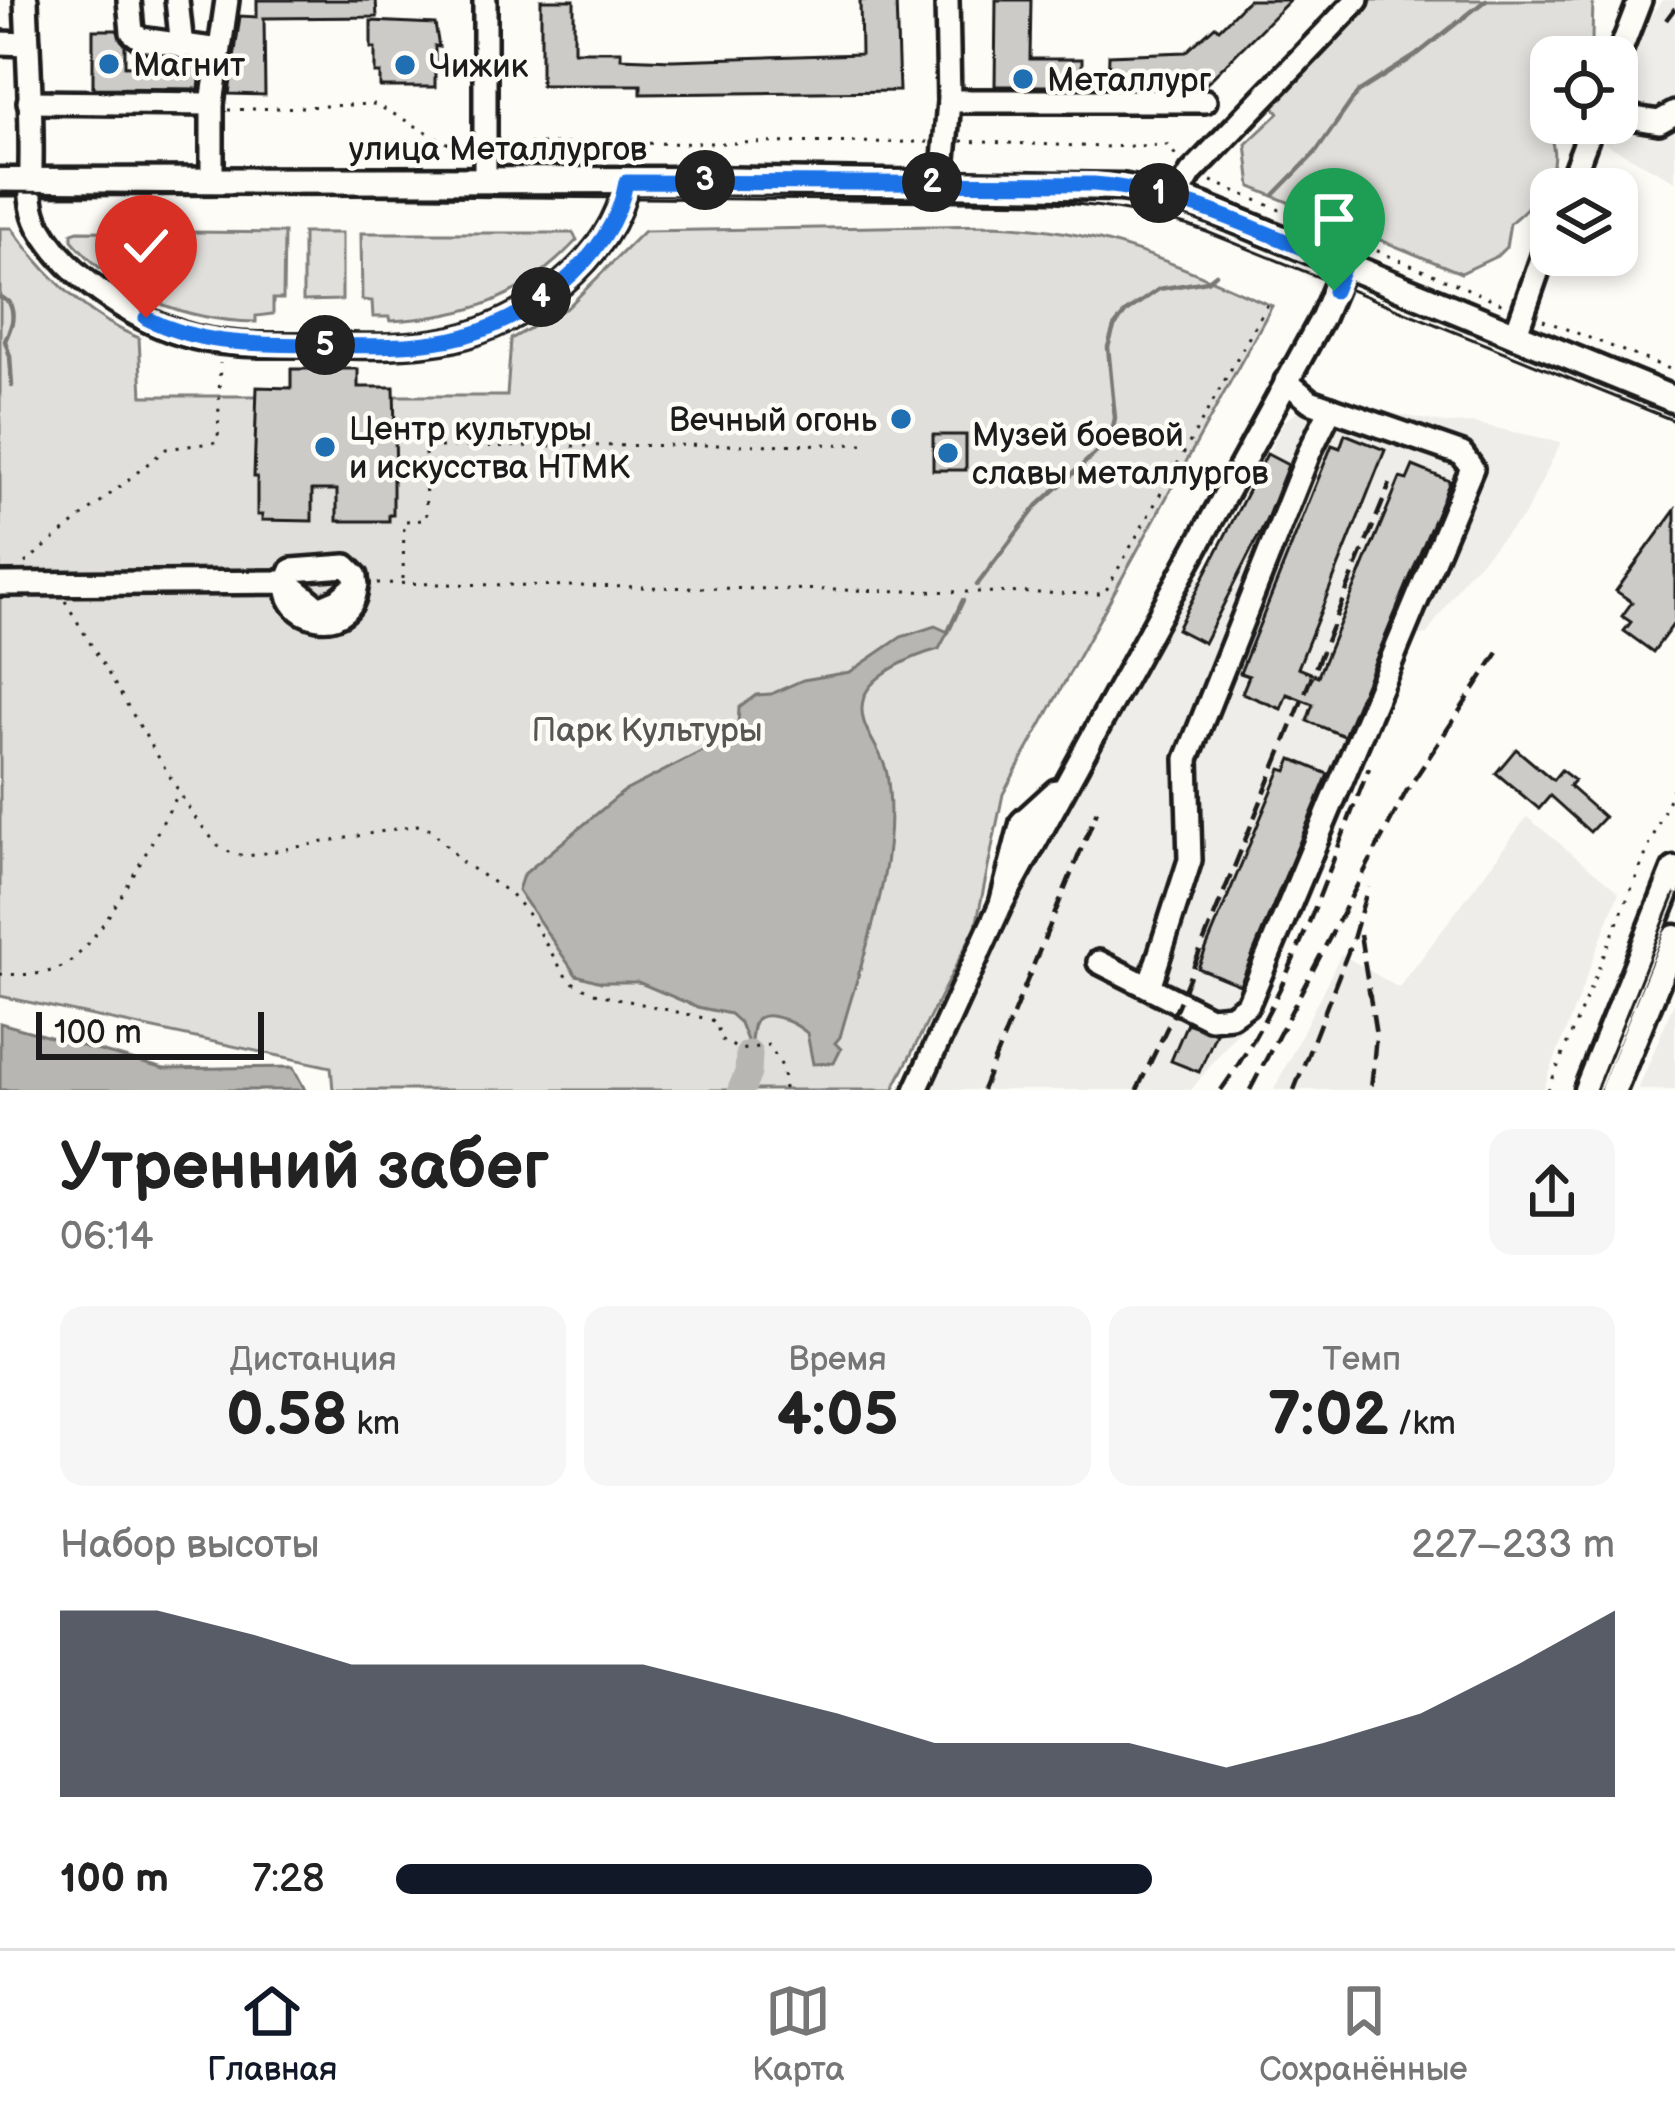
<!DOCTYPE html>
<html lang="ru">
<meta charset="utf-8">
<style>
:root{--surface:#fff;--page:#f6f6f6;--text:#222;--muted:#767676;--line:#e0e0e0;--accent:#111827}
body{margin:0;font-family:"Balsamiq Sans",sans-serif;background:var(--page);color:var(--text);height:100vh;display:flex;flex-direction:column;font-size:45px;white-space:nowrap}
*{box-sizing:border-box;margin:0}
p{font-size:39px;color:var(--muted)}
.icon{flex:none;width:66px;height:66px;fill:none;stroke:currentColor;stroke-width:2;stroke-linecap:round;stroke-linejoin:round}
.map{position:relative;height:1090px;overflow:hidden}
.side{display:flex;flex-direction:column;background:var(--surface);flex:1}
.side>*{flex:none}
.fabs{position:absolute;left:1530px;top:36px;display:grid;gap:24px}
.fabs a{display:grid;place-items:center;width:108px;height:108px;border-radius:24px;background:var(--surface);box-shadow:0 6px 18px #0003;font-size:60px}
.scale{position:absolute;left:36px;bottom:30px;width:228px;box-sizing:border-box;padding-left:12px;border:6px solid #1c1c1c;border-top:0;font-size:33px;line-height:42px;white-space:nowrap;color:#1c1c1c;-webkit-text-stroke:9px #fdfcf7;paint-order:stroke}
.pin{position:absolute;display:grid;place-items:center;width:102px;height:102px;color:#fff;margin:-123px -51px;border-radius:50% 50% 50% 0;rotate:-45deg;box-shadow:0 0 12px #0007}
.pin .icon{rotate:45deg}
.km{position:absolute;width:60px;height:60px;margin:-30px;border-radius:50%;background:#222;color:#fff;font-size:33px;line-height:60px;text-align:center}
.round{display:grid;place-items:center;flex:none;width:126px;height:126px;border-radius:24px;background:var(--page)}
.head{display:flex;align-items:center;justify-content:space-between;height:204px;padding:0 60px}
h1{font-size:66px;font-weight:700;line-height:90px}
.figures{display:grid;grid-template-columns:repeat(3,1fr);gap:18px;height:204px;padding:12px 60px}
.figures div{display:grid;align-content:center;border-radius:24px;background:var(--page);text-align:center}
.figures b{font-size:60px;font-weight:700}
.figures small{font-size:33px;font-weight:400}
.figures p{font-size:33px}
.chart{height:336px;padding:24px 60px}
.chart p{display:flex;justify-content:space-between}
.chart svg{width:100%;height:216px;margin-top:12px;fill:var(--accent);opacity:.7}
ul{padding:0 60px;list-style:none;font-size:39px}
li{display:grid;grid-template-columns:192px 144px 1fr;align-items:center;height:90px}
li i{height:30px;border-radius:15px;background:var(--accent)}
.dock{display:flex;justify-content:space-around;align-items:center;height:168px;border-top:3px solid var(--line);background:var(--surface);font-size:33px;color:var(--muted)}
.dock a{display:grid;justify-items:center;gap:6px}
.dock .on{color:var(--accent)}
.map>svg:first-child{display:block}
.built{fill:#eeede9}
.green{fill:#e0dfdb;stroke:#7e7e7c;stroke-width:3}
.water{fill:#b7b6b2;stroke:#797876;stroke-width:3}
.lines{fill:none;stroke-linecap:round;stroke-linejoin:round}
.stream{stroke:#797876;stroke-width:4.5}
.river{stroke:#b7b6b2;stroke-width:27}
.building{fill:#cccbc8;stroke:#1c1c1c;stroke-width:3}
.minor-casing{stroke:#1c1c1c;stroke-width:30}
.major-casing{stroke:#1c1c1c;stroke-width:33}
.path{stroke:#1c1c1c;stroke-width:3;stroke-dasharray:3 9;stroke-linecap:butt}
.minor{stroke:#fdfcf7;stroke-width:21}
.major{stroke:#fdfcf7;stroke-width:24}
.tram{stroke:#1c1c1c;stroke-width:3}
.rail{stroke:#1c1c1c;stroke-width:4.5;stroke-dasharray:18 9;stroke-linecap:butt}
.route-casing{stroke:#fff;stroke-width:24}
.route{stroke:#1a73e8;stroke-width:15}
.poi-dot{fill:#1f6fb2;stroke:#fdfcf7;stroke-width:4.5}
.labels{text-anchor:middle;stroke-width:9;stroke-linejoin:round;paint-order:stroke}
.poi-label{font-size:33px;fill:#1c1c1c;stroke:#fdfcf7;text-anchor:start}
.street-label{font-size:33px;fill:#1c1c1c;stroke:#fdfcf7}
.park-label{font-size:33px;fill:#575655;stroke:#fdfcf7}
</style>
<div class="map">
<svg width="1675" height="1090" viewBox="0 0 1675 1090">
<rect width="100%" height="100%" fill="#fdfcf7"/>
<filter id="ink" filterUnits="userSpaceOnUse"><feTurbulence type="fractalNoise" baseFrequency=".00833" numOctaves="2"/><feDisplacementMap in="SourceGraphic" scale="24" xChannelSelector="R" yChannelSelector="G"/><feConvolveMatrix kernelMatrix="1 2 1 2 8 2 1 2 1" color-interpolation-filters="sRGB"/></filter>
<g filter="url(#ink)">
<!-- built -->
<g class="built">
<path d="M1662,0h13v181l-71,-38 41,-120z"/>
<path d="M1318,394l79,20 52,10 23,-1 89,19 -36,73 -59,61 -39,58 -15,2 -156,373 -65,81h-262l77,-165 189,-349 8,3 81,-157z"/>
<path d="M1527,817l92,75 -76,198h-269l67,-136 58,34z"/>
<path d="M1675,1000v90h-37z"/>
</g>
<!-- green -->
<g class="green">
<path d="M1367,0h226l-1,39 -8,18h-33v54l-3,5c1,11 3,20 5,31 6,30 -22,59 -43,76l-4,24 -9,9 -36,17 -210,-86 -5,-43 33,-31 -10,-12z"/>
<path d="M992,225c113,4 179,38 280,81l-269,488 -27,132 -83,164h-560l-2,-23 -331,-71v-768h12c33,47 73,88 127,110l3,58h365l4,-57 57,-32 76,-76z"/>
<path d="M78,231l206,2 -1,66h-10v15l-17,2v6c-71,-1 -138,-27 -184,-82v-7z"/>
<path d="M303,233h39v67l-39,1z"/>
<path d="M361,233h212l4,7c-55,59 -108,77 -187,81l-1,-4h-16l-1,-16 -10,-1z"/>
</g>
<!-- water -->
<g class="water">
<path d="M935,626l13,6 -9,17c-22,6 -66,23 -75,48 -10,29 19,51 23,77 14,89 -24,179 -47,263l-5,6 6,6 -7,14 -21,1 -6,-31c-9,-8 -36,-23 -49,-15 -7,5 -6,21 -8,30l-10,-25 -10,-9 -33,-7 -59,-25h-37l-25,-7 -58,-85 5,-15 100,-83 97,-50 18,-17 1,-17 17,-13 15,-1 32,-14 47,-8 51,-35z"/>
<path d="M0,1023l164,46 129,-2 12,23h-305z"/>
</g>
<g class="lines">
<!-- stream -->
<g class="stream">
<path d="M1274,195l42,-43 42,-60 57,-36 71,-56"/>
<path d="M0,297l9,5c8,16 1,26 -4,39l5,15 2,30"/>
<path d="M977,585l60,-79 73,-66 5,-22 -7,-71 6,-20 12,-15 33,-23 48,-8 9,-7"/>
<path d="M948,632l15,-32"/>
</g>
<!-- river -->
<path class="river" d="M741,1090l7,-17 1,-19"/>
</g>
<!-- building -->
<g class="building">
<path d="M257,0h119l1,17 -113,1 1,77 -36,-1 11,-78 17,1z"/>
<path d="M541,0h33v51h47v7l51,2 189,-6 -1,-54h36l3,91 -258,3v-9h-100z"/>
<path d="M996,0h35l-1,59h52v27h-87z"/>
<path d="M1248,0h42l-86,86h-96l1,-31 77,-3 29,-26 4,3z"/>
<path d="M371,21l64,3 4,23 -4,-1v41h-55v-14h-5v-25h-4z"/>
<path d="M93,30h24l8,15v21l77,-3 -3,26 -106,-1z"/>
<path d="M291,369h67v18h36l2,90 -3,-1v39h-4v6h-52v-31h-25v31l-50,-1v-5h-5v-38h-3l3,-90 34,1z"/>
<path d="M1345,434l40,16 -87,218 20,8 82,-198 7,2 6,-14 37,15 -106,255 -37,-15 6,-17 -26,-10 -6,15 -39,-16 7,-17 -9,-3 92,-228 8,3z"/>
<rect x="933" y="435" width="33" height="35"/>
<path d="M1267,454l21,11 -22,56 -62,122 -27,-14z"/>
<path d="M1675,510v112l-22,30 -29,-21 7,-9 -9,-6 10,-14 -16,-11z"/>
<path d="M1516,749l37,31 8,-10 13,10 -5,6 35,31 -14,15 -40,-36 -11,13 -43,-36z"/>
<path d="M1292,759l36,15 -88,211 -42,-17 83,-199 6,2z"/>
<path d="M1187,1023l29,10 -17,39 -28,-11z"/>
</g>
<g class="lines">
<!-- minor casing -->
<g class="minor-casing">
<g id="minor">
<path d="M26,0c2,54 6,110 5,164 0,23 -3,40 8,62 27,49 90,91 143,108 41,13 83,11 126,11 48,1 98,4 145,-6 72,-16 162,-81 173,-157"/>
<path d="M129,0l3,32 9,7 78,11"/>
<path d="M177,0l5,47"/>
<path d="M0,43l28,1"/>
<path d="M1617,60l23,-60"/>
<path d="M949,101h256"/>
<path d="M29,102l183,2"/>
<path d="M1617,115l42,7 16,-9"/>
<path d="M212,181v-77l15,-104"/>
<path d="M485,181v-181"/>
<path d="M942,182l7,-81 -2,-101"/>
<path d="M1568,189l25,-66"/>
<path d="M1177,197l14,-24 166,-173"/>
<path d="M1515,336l36,-103"/>
<path d="M346,566l10,10c6,68 -89,45 -64,-6z"/>
<path d="M0,584l287,-2 32,26 19,-8 19,-16"/>
<path d="M1001,904l321,-586 22,-52"/>
<path d="M1099,962l111,56 21,-2 17,-12 224,-536 -10,-14 -152,-53 -24,-20"/>
<path d="M1149,987l41,-127 -3,-101 122,-306 22,-45"/>
<path d="M916,1090l85,-186 21,-82 34,-31"/>
</g>
</g>
<!-- major casing -->
<g class="major-casing">
<g id="major">
<path d="M0,181l704,-1 417,7 56,10 27,10 471,193"/>
<path d="M1587,1090l88,-220"/>
<path d="M1613,1090l62,-152"/>
</g>
</g>
<!-- path -->
<g class="path">
<path d="M228,110l147,-6 76,41h15"/>
<path d="M961,141l141,6 65,-2 12,14"/>
<path d="M505,144l423,-2"/>
<path d="M1211,181l295,124"/>
<path d="M1543,320l132,51"/>
<path d="M25,563l141,-114 52,-7 2,-79"/>
<path d="M403,579l1,-58 22,-1 -1,-73 445,-3"/>
<path d="M377,583l727,11 166,-294"/>
<path d="M65,601l128,214 25,31 15,8 15,2 169,-31 14,4 32,34 47,30 17,20 41,67 26,13 118,27 5,4 3,15 20,11 29,-5 14,23 1,22"/>
<path d="M0,974c21,1 47,2 65,-9 37,-22 88,-127 111,-167"/>
<path d="M1548,1090l127,-306"/>
</g>
<!-- minor -->
<use href="#minor" class="minor"/>
<!-- major -->
<use href="#major" class="major"/>
<!-- tram -->
<g class="tram">
<path d="M0,192l1054,10c53,4 103,12 153,30l468,189"/>
<path d="M1596,1090l79,-196"/>
</g>
<!-- rail -->
<g class="rail">
<path d="M1666,20l9,-12"/>
<path d="M1360,934l16,101 -5,55"/>
<path d="M982,1090l115,-279"/>
<path d="M1137,1090l41,-85 212,-521"/>
<path d="M1221,1090c69,-96 104,-214 148,-322"/>
<path d="M1250,1090l156,-298 95,-144"/>
<path d="M1294,1090l59,-151 15,-52"/>
</g>
</g>
</g>
<g class="lines" filter="url(#ink)">
<!-- route casing -->
<g class="route-casing">
<path id="route" d="M146,318c55,28 109,26 169,27 46,1 92,3 137,-6 73,-15 162,-81 174,-157l468,2c90,8 168,48 250,82l-10,25"/>
</g>
<!-- route -->
<use href="#route" class="route"/>
</g>
<!-- markers -->
<g class="poi-dot">
<circle cx="109" cy="64" r="12"/>
<circle cx="405" cy="65" r="12"/>
<circle cx="1023" cy="79" r="12"/>
<circle cx="901" cy="419" r="12"/>
<circle cx="325" cy="447" r="12"/>
<circle cx="948" cy="453" r="12"/>
</g>
<g class="labels">
<!-- poi labels -->
<g class="poi-label">
<text x="133" y="76">Магнит</text>
<text x="429" y="77">Чижик</text>
<text x="1047" y="91">Металлург</text>
<text x="877" y="431" text-anchor="end">Вечный огонь</text>
<text x="349" y="440">Центр культуры<tspan x="349" dy="38">и искусства НТМК</tspan></text>
<text x="972" y="446">Музей боевой<tspan x="972" dy="38">славы металлургов</tspan></text>
</g>
<!-- street labels -->
<g class="street-label">
<text x="498" y="160">улица Металлургов</text>
</g>
<!-- park labels -->
<g class="park-label">
<text x="647" y="741">Парк Культуры</text>
</g>
</g>
</svg>
<div class="fabs">
<a><svg class="icon" aria-label="locate" viewBox="0 0 24 24"><circle cx="12" cy="12" r="6"/><path d="M12 2v4M12 18v4M2 12h4M18 12h4"/></svg></a>
<a><svg class="icon" aria-label="layers" viewBox="0 0 24 24"><path d="M12 4l9 5-9 5-9-5zM3 14l9 5 9-5"/></svg></a>
</div>
<div class="scale">100 m</div>
<div class="pin" style="left:1334px;top:291px;background:#1e9e55"><svg class="icon" aria-label="arrive" viewBox="0 0 24 24"><path d="M6 21V4h12l-3 4 3 4H6"/></svg></div>
<div class="pin" style="left:146px;top:318px;background:#d93025"><svg class="icon" aria-label="check" viewBox="0 0 24 24"><path d="M5 12l5 5 9-10"/></svg></div>
<b class="km" style="left:1159px;top:193px">1</b>
<b class="km" style="left:932px;top:182px">2</b>
<b class="km" style="left:705px;top:180px">3</b>
<b class="km" style="left:541px;top:297px">4</b>
<b class="km" style="left:325px;top:345px">5</b>
</div>
<section class="side">
<div class="head"><div><h1>Утренний забег</h1><p>06:14</p></div><a class="round"><svg class="icon" aria-label="share" viewBox="0 0 24 24"><path d="M12 15V3M7 8l5-5 5 5M5 13v7h14v-7"/></svg></a></div>
<div class="figures">
<div><p>Дистанция</p><b>0.58<small> km</small></b></div>
<div><p>Время</p><b>4:05</b></div>
<div><p>Темп</p><b>7:02<small> /km</small></b></div>
</div>
<div class="chart"><p><span>Набор высоты</span>227–233 m</p>
<svg viewBox="0 0 160 44" preserveAspectRatio="none"><path d="M0 44V6L10 6L20 11L30 17L40 17L50 17L60 17L70 22L80 27L90 33L100 33L110 33L120 38L130 33L140 27L150 17L160 6V44z"/></svg>
</div>
<ul>
<li><b>100 m</b>7:28<i style="width:62%"></i></li>
</ul>
</section>
<nav class="dock">
<a class="on"><svg class="icon" aria-label="home" viewBox="0 0 24 24"><path d="M3 11l9-7 9 7M6 9v11h12V9"/></svg>Главная</a>
<a><svg class="icon" aria-label="map" viewBox="0 0 24 24"><path d="M3 6l6-2 6 2 6-2v14l-6 2-6-2-6 2zM9 4v14M15 6v14"/></svg>Карта</a>
<a><svg class="icon" aria-label="saved" viewBox="0 0 24 24"><path d="M7 4h10v16l-5-4-5 4z"/></svg>Сохранённые</a>
</nav>
